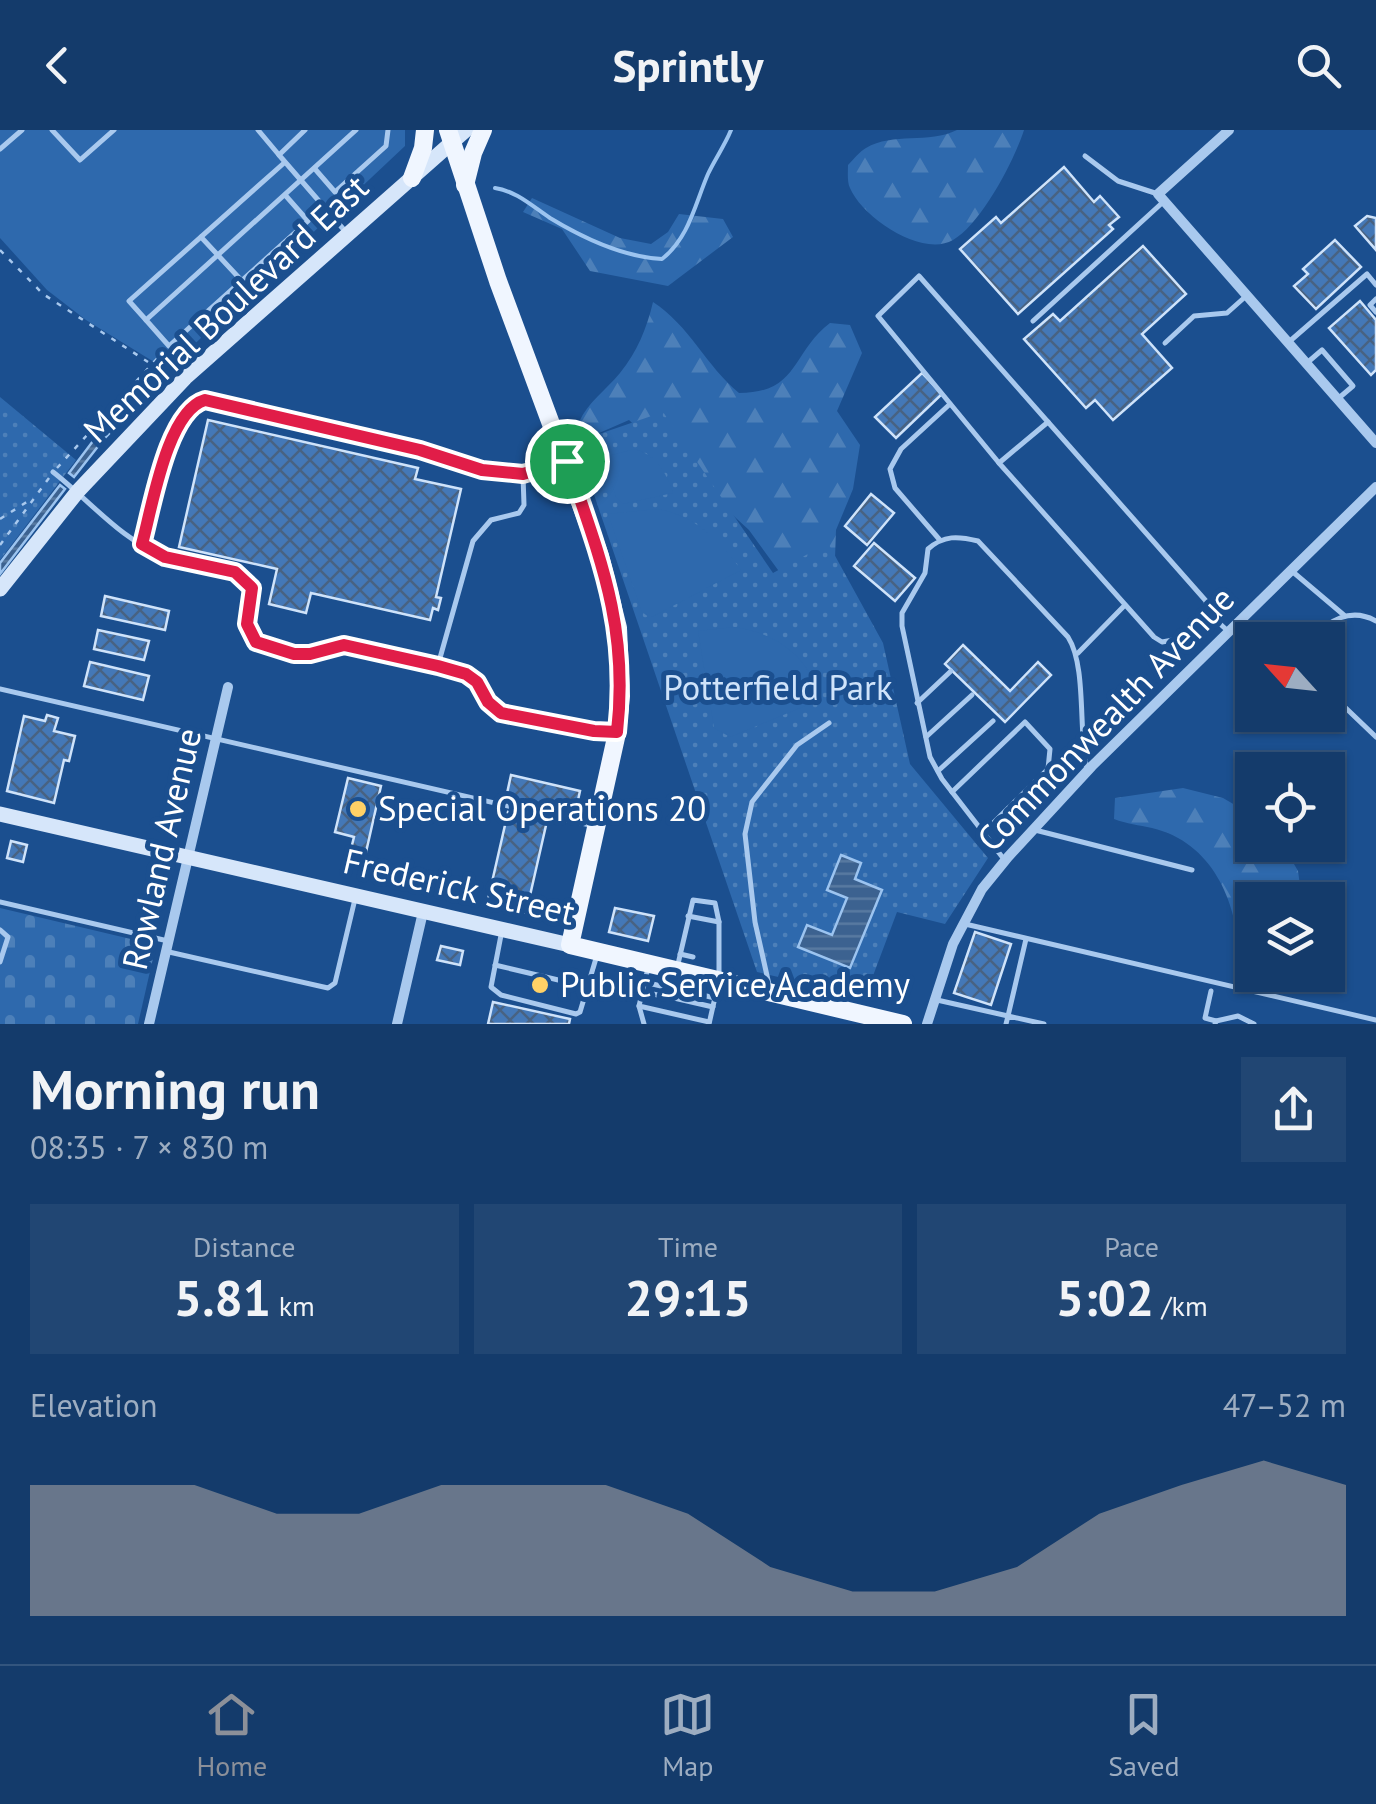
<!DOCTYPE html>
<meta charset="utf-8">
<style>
:root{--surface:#143b6b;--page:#214673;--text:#f1f3f6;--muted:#9dadc1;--line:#33557e;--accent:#8c9099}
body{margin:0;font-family:"PT Sans",sans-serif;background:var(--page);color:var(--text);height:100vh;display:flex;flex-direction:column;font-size:38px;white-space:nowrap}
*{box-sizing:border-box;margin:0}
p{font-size:32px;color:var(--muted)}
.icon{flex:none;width:55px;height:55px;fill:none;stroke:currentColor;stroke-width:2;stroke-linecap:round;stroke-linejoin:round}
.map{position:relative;height:894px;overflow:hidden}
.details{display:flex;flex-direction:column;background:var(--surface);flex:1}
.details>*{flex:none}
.needle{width:65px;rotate:297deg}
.tools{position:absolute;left:1235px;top:492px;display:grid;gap:20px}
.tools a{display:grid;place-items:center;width:110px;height:110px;border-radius:0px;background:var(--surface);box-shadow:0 2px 8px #0004,0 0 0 2px var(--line);font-size:50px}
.pin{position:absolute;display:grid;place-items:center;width:85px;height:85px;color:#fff;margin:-42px;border:5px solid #fff;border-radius:50%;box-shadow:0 2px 10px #0007}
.round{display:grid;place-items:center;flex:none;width:105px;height:105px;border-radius:0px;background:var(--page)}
.headline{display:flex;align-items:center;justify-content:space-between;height:170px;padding:0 30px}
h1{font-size:55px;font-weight:700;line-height:75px}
.stats{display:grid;grid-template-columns:repeat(3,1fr);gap:15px;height:170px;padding:10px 30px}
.stats div{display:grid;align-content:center;border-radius:0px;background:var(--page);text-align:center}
.stats b{font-size:50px;font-weight:700}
.stats small{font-size:28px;font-weight:400}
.stats p{font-size:28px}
.chart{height:280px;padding:20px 30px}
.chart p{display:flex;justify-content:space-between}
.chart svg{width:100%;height:180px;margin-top:10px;fill:var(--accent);opacity:.7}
header{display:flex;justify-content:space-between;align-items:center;height:130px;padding:0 30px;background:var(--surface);font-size:45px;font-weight:700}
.tabs{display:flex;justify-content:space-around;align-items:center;height:140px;border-top:2px solid var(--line);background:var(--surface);font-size:28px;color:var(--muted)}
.tabs a{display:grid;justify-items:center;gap:5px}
.tabs .on{color:var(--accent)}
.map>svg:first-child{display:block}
.forest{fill:url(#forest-firs)}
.cemetery{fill:url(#cemetery-stones)}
.park{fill:url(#park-dots)}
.pitch{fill:#2e69ad}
.water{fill:url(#water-rules);stroke:#9cc4f0;stroke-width:2.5}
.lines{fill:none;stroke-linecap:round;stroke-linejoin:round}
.stream{stroke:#9cc4f0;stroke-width:4}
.building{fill:url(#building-cross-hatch);stroke:#cfe3fa;stroke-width:2.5}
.path{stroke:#a9c9ee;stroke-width:2.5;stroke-dasharray:5 8;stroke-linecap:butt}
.lane{stroke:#a9c9ee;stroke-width:5}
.street{stroke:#a9c9ee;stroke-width:10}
.secondary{stroke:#d6e6fa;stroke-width:15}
.primary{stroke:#f0f6ff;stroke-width:18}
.route-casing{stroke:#fff;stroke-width:20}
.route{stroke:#e11d48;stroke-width:12}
.poi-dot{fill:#ffd166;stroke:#1b4f8f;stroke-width:4}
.labels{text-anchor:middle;stroke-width:10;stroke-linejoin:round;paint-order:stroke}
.street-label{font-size:35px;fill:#fff;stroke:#1b4f8f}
.park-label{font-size:35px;fill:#cfe3fa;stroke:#1b4f8f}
.poi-label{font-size:35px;fill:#fff;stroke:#1b4f8f;text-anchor:start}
</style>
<header><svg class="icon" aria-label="back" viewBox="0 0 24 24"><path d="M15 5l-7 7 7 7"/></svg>Sprintly<svg class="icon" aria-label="search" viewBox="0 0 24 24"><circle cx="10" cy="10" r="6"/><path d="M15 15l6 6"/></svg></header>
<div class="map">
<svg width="1376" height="894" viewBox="0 0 1376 894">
<defs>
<pattern id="forest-firs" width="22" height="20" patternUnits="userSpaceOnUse" patternTransform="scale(2.5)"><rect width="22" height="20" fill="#2e69ad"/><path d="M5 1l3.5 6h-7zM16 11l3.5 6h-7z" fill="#4d80b9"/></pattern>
<pattern id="cemetery-stones" width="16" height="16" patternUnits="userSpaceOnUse" patternTransform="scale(2.5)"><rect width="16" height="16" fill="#2e69ad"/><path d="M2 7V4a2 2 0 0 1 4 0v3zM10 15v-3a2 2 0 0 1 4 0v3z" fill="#4d80b9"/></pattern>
<pattern id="park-dots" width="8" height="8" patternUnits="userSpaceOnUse" patternTransform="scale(2.5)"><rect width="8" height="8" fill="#2e69ad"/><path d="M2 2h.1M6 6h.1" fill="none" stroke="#4d80b9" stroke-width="1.8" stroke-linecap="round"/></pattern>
<pattern id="water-rules" width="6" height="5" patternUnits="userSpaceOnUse" patternTransform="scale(2.5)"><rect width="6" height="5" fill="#3c6290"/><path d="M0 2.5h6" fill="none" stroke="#597aa1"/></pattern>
<pattern id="building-cross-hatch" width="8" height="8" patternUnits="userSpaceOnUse" patternTransform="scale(2.5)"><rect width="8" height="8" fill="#4478b7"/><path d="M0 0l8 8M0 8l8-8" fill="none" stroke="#486282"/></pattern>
</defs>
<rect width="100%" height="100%" fill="#1b4f8f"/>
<!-- forest -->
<g class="forest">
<path d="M957,0h67c-10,31 -43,94 -71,110 -31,18 -91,-23 -103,-52 -3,-6 -2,-16 -2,-23 5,-5 12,-14 18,-17 27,-16 63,-4 91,-18z"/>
<path d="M532,68l88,40 31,6 17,-12 11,-18 44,5 10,18 -65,49 -78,-15 -28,-42 -39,-17z"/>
<path d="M653,172c36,23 53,64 86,91 60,0 52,-40 91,-70l20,2 12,28 -25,58 23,34 -7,44 -17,41 -3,84 -36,-18 -48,-66 -120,-110 -39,17 -11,-15c10,-21 26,-31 41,-49 17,-21 27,-45 33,-71z"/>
<path d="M1183,658l40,10 29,17v30h31l15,26 4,29h-50v57l-13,-1c-2,-55 -27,-114 -87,-128 -13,-3 -25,-4 -38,-9l1,-21z"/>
</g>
<!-- cemetery -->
<path class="cemetery" d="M0,778l156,37 -18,79h-138z"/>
<!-- park -->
<g class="park">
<path d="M0,267l76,63 -76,100z"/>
<path d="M663,282l110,161 55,-30 55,100 27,121 78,94 -43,66 -48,-12 -32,85 -108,-25 -181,-530z"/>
</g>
<!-- pitch -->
<g class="pitch">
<path d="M0,0h405v16l-238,224 -81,-50 -39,-30 -47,-52z"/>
<path d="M635,319c22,7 31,23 38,44l-50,11 -7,-7 -12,-40z"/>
<path d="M656,379c37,5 64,31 85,61l-91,48 -8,-6 -34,-98z"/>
<path d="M735,497c44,7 72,30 87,72l-92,38 -16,-9 -16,-97z"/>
</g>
<!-- water -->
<g class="water">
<path d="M161,239l6,5 -64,66 -29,37 -5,-4 30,-40z"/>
<path d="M60,355l5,4 -65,85v-11z"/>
<path d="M841,725l20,8 -6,16 27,11 -32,78 -52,-21 9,-22 25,10 15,-37 -20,-8z"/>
</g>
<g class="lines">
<!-- stream -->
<path class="stream" d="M495,58c21,3 37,18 55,30 33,20 73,39 112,41 27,-21 33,-55 46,-85 7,-15 17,-29 23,-44"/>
</g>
<!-- building -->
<g class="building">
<path d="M1064,37l30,35 6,-6 19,21 -10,8 4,4 -95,85 -58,-65 36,-32 5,6z"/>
<path d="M1367,86l9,2v32l-21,-24z"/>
<path d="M1335,110l26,27 -45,42 -22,-23 14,-12 -5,-5z"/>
<path d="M1143,116l43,48 -44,40 30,34 -59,52 -18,-20 -9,8 -62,-69 29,-25 7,7z"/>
<path d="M1360,171l16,19v50l-5,5 -42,-47z"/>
<path d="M922,243l20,21 -46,44 -21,-21z"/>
<path d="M208,290l210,48 -3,11 46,10 -25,108 5,1 -3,12 -5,-2 -3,12 -119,-27 -5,20 -37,-9 8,-35 -98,-22z"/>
<path d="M871,364l23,19 -27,32 -22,-19z"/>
<path d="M874,413l41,35 -20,23 -41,-35z"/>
<path d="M105,466l64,15 -4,19 -64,-14z"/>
<path d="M98,500l51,11 -5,19 -50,-11z"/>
<path d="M963,515l47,46 28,-29 13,13 -46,47 -60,-58z"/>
<path d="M90,532l59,14 -6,24 -59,-14z"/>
<path d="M47,585l11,3 -4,13 21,5 -6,25 -5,-1 -10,43 -47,-12 17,-75 21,5z"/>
<path d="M511,645l69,16 -5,23 -69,-16z"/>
<path d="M348,648l33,8 -17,75 -15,-4 5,-20 -19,-5z"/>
<path d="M508,682l39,9 -21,92 -39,-9z"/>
<path d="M11,711l16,4 -4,17 -16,-4z"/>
<path d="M615,778l39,8 -6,25 -39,-9z"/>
<path d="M975,802l36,12 -20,61 -37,-12z"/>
<path d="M441,816l22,5 -3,14 -23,-5z"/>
<path d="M493,872l77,17 -1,5h-81z"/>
</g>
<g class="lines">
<!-- path -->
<g class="path">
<path d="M0,120l43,44 105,68"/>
<path d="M57,338l106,-116"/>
<path d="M0,389l33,-21"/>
<path d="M0,415l49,-67"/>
</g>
<!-- lane -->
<g class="lane">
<path d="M52,0l28,30 34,-30"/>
<path d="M258,0l21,25"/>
<path d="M305,0l-26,25 66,76"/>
<path d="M0,19l22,-19"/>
<path d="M1085,26l33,25 40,13"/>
<path d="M315,39l20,23 51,-46 2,-16"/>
<path d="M286,66l22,25 -139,125 -23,-26 210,-190"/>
<path d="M201,107l41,44"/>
<path d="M1376,169l-6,6 6,7"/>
<path d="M146,190l-17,-19 155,-138"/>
<path d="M1033,191l129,-118"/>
<path d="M1290,211l77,-67 9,11"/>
<path d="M1165,213l29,-27 33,-3 18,-16"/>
<path d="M1308,232l14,-12 31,36 -13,11"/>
<path d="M999,333l-121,-147 41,-40 129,146"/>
<path d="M53,342c35,27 70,70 113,85 29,10 66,3 85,31l-4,36 9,18c17,6 35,14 54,12 13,-1 26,-9 38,-8 25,2 103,19 123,31 12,9 18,26 30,36l112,19"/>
<path d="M939,409l-44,-51 -5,-19 11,-20 49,-45"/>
<path d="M142,414c10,-36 25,-132 63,-144l215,50 62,20 41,5 36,-11"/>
<path d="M1293,442l52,44"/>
<path d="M1208,483l-35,27 -11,2 -8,-5 -155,-174 49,-41 158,179 2,12 21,19"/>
<path d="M1311,510c17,-20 40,-33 65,-19"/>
<path d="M1078,523l47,-48"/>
<path d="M438,535l35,-124 18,-21 28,-7 5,-8 -1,-30"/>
<path d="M0,559l590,136"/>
<path d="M1328,561l48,46"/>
<path d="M917,573l34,-32"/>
<path d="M926,607l46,-42"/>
<path d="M938,641l55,-50"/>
<path d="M952,662l73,-70 25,27 -2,20 -65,64"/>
<path d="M1035,700l157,40"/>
<path d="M1003,728l-61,-79 -12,-22 -28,-131v-13l23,-40 3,-24c16,-14 30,-13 50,-8l90,96c19,30 10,94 19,133"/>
<path d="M0,772l168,39"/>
<path d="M688,786l31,6"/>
<path d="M965,794l411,96"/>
<path d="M0,800l8,7 -8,25"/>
<path d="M502,800l-11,57 10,8 75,19 4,-2 17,-57"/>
<path d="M169,822l159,36 7,-5 20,-84"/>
<path d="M680,824l13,3"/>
<path d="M678,834l15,-64 22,3 4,19v51"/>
<path d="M495,835l93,22"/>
<path d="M648,838l-9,38 70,16"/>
<path d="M644,852l17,4"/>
<path d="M676,859l39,9"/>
<path d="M770,859l-15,-67 -10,-88 7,-32 45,-57 32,-22"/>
<path d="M1211,861l-6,27 11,3"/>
<path d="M642,862l16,3"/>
<path d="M674,868l39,9"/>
<path d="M937,870l71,16 18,-77"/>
<path d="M639,876l5,18"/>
<path d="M709,894l9,-40"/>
<path d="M1006,894l2,-8 36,8"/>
<path d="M1215,894l1,-3 22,-5 16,8"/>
</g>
<!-- street -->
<g class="street">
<path d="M1229,0l-71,64 218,249"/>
<path d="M149,894l79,-337"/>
<path d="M397,894l26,-112"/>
<path d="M927,894l26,-80 29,-55 26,-32 84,-91 284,-279"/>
</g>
<!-- secondary -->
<g class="secondary">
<path d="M0,459l78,-98 107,-113 281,-248"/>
<path d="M0,684l570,131"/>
</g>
<!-- primary -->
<g class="primary">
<path d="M448,0l50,151 102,275 18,72 3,68 -4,37 -47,212 333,79"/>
<path d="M412,48l11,-30 2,-18"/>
<path d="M465,55l8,-32 10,-23"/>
</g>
</g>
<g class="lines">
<!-- route casing -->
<g class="route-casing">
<path id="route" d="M205,270l215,50 62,20 41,4 44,-13c33,97 62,166 50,271l-23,-1 -93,-18 -13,-11 -11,-20 -11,-8 -28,-8 -94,-21 -34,9h-16l-38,-12 -9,-18 5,-36 -17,-16 -70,-15 -23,-13c10,-36 25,-133 63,-144z"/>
</g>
<!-- route -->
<use href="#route" class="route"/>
</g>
<!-- markers -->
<g class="poi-dot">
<circle cx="358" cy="679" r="10"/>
<circle cx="540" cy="855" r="10"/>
</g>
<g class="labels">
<!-- street labels -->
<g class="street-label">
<text transform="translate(226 179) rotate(-43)" y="12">Memorial Boulevard East</text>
<text transform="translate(1106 589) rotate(-46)" y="12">Commonwealth Avenue</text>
<text transform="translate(162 719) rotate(-77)" y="12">Rowland Avenue</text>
<text transform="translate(459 757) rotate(13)" y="12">Frederick Street</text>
</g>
<!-- park labels -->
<g class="park-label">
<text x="778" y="570">Potterfield Park</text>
</g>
<!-- poi labels -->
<g class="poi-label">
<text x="378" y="691">Special Operations 20</text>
<text x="560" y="867">Public Service Academy</text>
</g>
</g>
</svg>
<div class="tools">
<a><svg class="needle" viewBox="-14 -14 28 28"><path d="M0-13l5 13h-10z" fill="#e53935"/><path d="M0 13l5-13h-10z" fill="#9dadc1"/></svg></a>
<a><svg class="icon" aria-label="locate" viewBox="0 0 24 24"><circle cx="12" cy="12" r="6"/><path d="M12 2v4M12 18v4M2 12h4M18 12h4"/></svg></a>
<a><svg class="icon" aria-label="layers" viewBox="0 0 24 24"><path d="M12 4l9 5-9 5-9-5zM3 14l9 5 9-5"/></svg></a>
</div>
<div class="pin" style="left:567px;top:331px;background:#1e9e55"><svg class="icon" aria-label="arrive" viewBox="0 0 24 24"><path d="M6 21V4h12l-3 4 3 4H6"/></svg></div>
</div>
<section class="details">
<div class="headline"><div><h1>Morning run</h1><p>08:35 · 7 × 830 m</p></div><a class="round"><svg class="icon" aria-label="share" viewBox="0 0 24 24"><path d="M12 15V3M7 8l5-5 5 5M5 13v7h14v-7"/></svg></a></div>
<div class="stats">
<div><p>Distance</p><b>5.81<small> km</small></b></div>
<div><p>Time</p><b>29:15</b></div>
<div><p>Pace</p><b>5:02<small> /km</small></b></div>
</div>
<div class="chart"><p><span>Elevation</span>47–52 m</p>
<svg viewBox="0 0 160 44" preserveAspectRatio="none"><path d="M0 44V12L10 12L20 12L30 19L40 19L50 12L60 12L70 12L80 19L90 32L100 38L110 38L120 32L130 19L140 12L150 6L160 12V44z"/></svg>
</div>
</section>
<nav class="tabs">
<a class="on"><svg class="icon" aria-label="home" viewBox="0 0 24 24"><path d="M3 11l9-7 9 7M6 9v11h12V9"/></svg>Home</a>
<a><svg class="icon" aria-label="map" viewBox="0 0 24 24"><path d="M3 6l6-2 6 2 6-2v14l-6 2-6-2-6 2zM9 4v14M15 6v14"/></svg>Map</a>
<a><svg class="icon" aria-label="saved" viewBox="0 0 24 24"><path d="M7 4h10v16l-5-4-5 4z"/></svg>Saved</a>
</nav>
